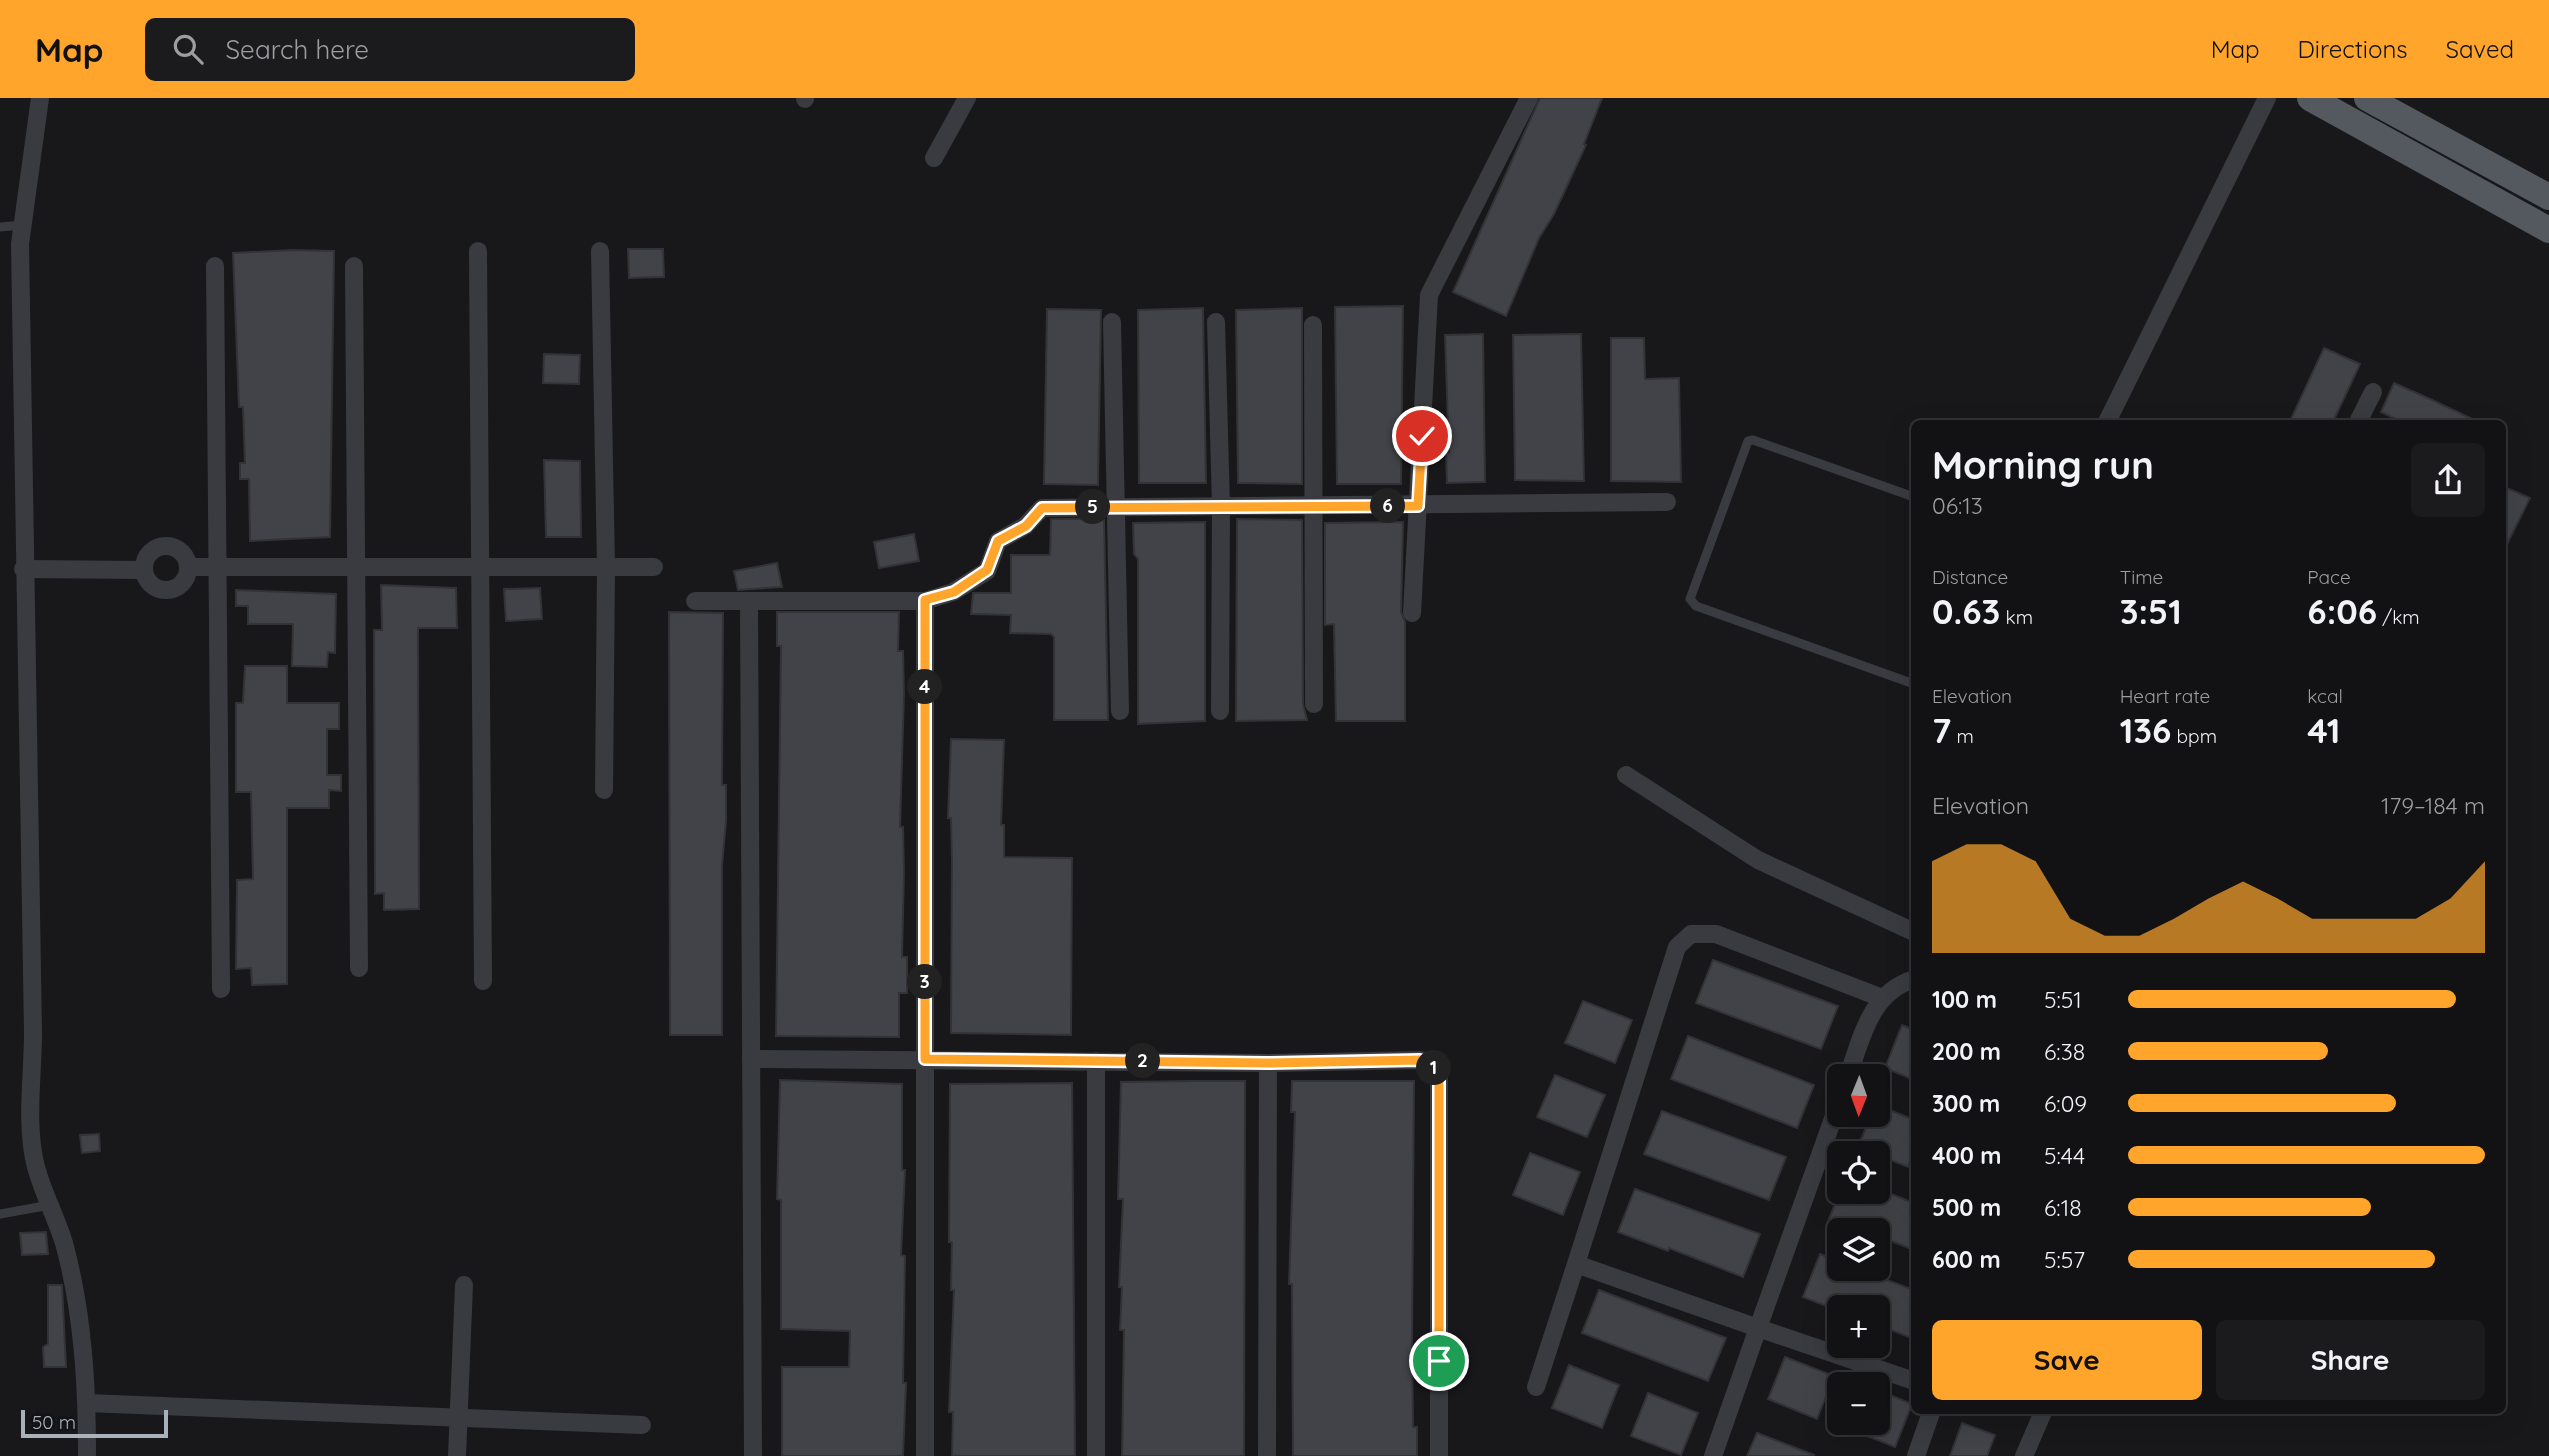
<!DOCTYPE html>
<meta charset="utf-8">
<style>
:root{--surface:#121214;--page:#1b1b1d;--text:#f1f3f6;--muted:#9c9ea0;--line:#313234;--accent:#ffa52c}
body{margin:0;font-family:Quicksand,sans-serif;background:var(--page);color:var(--text);height:100vh;display:flex;flex-direction:column;font-size:26px;white-space:nowrap}
*{box-sizing:border-box;margin:0}
p{font-size:23px;color:var(--muted)}
.icon{flex:none;width:38px;height:38px;fill:none;stroke:currentColor;stroke-width:2;stroke-linecap:round;stroke-linejoin:round}
.map{position:relative;flex:1;overflow:hidden}
.panel{position:absolute;left:1911px;top:322px;width:595px;height:994px;display:flex;flex-direction:column;background:var(--surface);border-radius:10px;box-shadow:0 7px 28px #0002,0 0 0 2px var(--line)}
.panel>*{flex:none}
.needle{width:46px;rotate:181deg}
.tools{position:absolute;left:1827px;top:966px;display:grid;gap:14px}
.tools a{display:grid;place-items:center;width:63px;height:63px;border-radius:10px;background:var(--surface);box-shadow:0 7px 28px #0002,0 0 0 2px var(--line);font-size:35px}
.scale{position:absolute;left:21px;bottom:18px;width:147px;box-sizing:border-box;padding-left:7px;border:4px solid #a9b1bb;border-top:0;font-size:19px;line-height:24px;white-space:nowrap;color:#a9b1bb;-webkit-text-stroke:5px #131316;paint-order:stroke}
.pin{position:absolute;display:grid;place-items:center;width:60px;height:60px;color:#fff;margin:-30px;border:4px solid #fff;border-radius:50%;box-shadow:0 2px 7px #0007}
.km{position:absolute;width:35px;height:35px;margin:-18px;border-radius:50%;background:#222;color:#fff;font-size:19px;line-height:35px;text-align:center}
.round{display:grid;place-items:center;flex:none;width:74px;height:74px;border-radius:10px;background:var(--page)}
.head{display:flex;align-items:center;justify-content:space-between;height:119px;padding:0 21px}
h1{font-size:38px;font-weight:700;line-height:52px}
.metrics{display:grid;grid-template-columns:repeat(3,1fr);gap:10px;height:119px;padding:7px 21px}
.metrics div{display:grid;align-content:center}
.metrics b{font-size:35px;font-weight:700}
.metrics small{font-size:19px;font-weight:400}
.metrics p{font-size:19px}
.chart{height:196px;padding:14px 21px}
.chart p{display:flex;justify-content:space-between}
.chart svg{width:100%;height:126px;margin-top:7px;fill:var(--accent);opacity:.7}
.cta{display:flex;gap:14px;margin-top:auto;padding:14px 21px}
.cta a{flex:1;height:80px;border-radius:10px;background:var(--accent);color:#111;font-size:28px;font-weight:700;line-height:80px;text-align:center}
.cta a+a{background:var(--page);color:var(--text)}
ul{padding:0 21px;list-style:none;font-size:23px}
li{display:grid;grid-template-columns:112px 84px 1fr;align-items:center;height:52px}
li i{height:18px;border-radius:9px;background:var(--accent)}
header{display:flex;align-items:center;gap:42px;box-sizing:border-box;height:98px;padding:0 35px;background:var(--accent);color:#111}
header strong{font-size:33px}
nav{display:flex;gap:38px;margin-inline-start:auto;font-size:24px}
.search{width:490px;height:63px;background:var(--page);display:flex;align-items:center;gap:18px;box-sizing:border-box;padding:0 24px;border-radius:10px;color:var(--muted);font-size:26px}
.map>svg:first-child{display:block}
.building{fill:#424348;stroke:#323237;stroke-width:2}
.lines{fill:none;stroke-linecap:round;stroke-linejoin:round}
.service{stroke:#393b40;stroke-width:9}
.minor{stroke:#393b40;stroke-width:18}
.primary{stroke:#54585f;stroke-width:26}
.route-casing{stroke:#fff;stroke-width:14}
.route{stroke:#ffa52c;stroke-width:9}
</style>
<header>
<strong>Map</strong>
<div class="search"><svg class="icon" aria-label="search" viewBox="0 0 24 24"><circle cx="10" cy="10" r="6"/><path d="M15 15l6 6"/></svg>Search here</div>
<nav><a>Map</a><a>Directions</a><a>Saved</a></nav>
</header>
<div class="map">
<svg width="2549" height="1358" viewBox="0 0 2549 1358">
<rect width="100%" height="100%" fill="#18181b"/>
<!-- building -->
<g class="building">
<path d="M1540,0h62l-18,46 2,1 -32,69 -15,24 -33,78 -53,-24z"/>
<path d="M628,151h35l1,28 -35,1z"/>
<path d="M292,152l42,1 -4,286 -80,4 -1,-62h-9v-16h5l-2,-56h-4l-6,-154z"/>
<path d="M1403,208l-2,178h-64l-2,-177z"/>
<path d="M1203,210l3,175h-67l-1,-173z"/>
<path d="M1302,210v176l-64,-1 -2,-173z"/>
<path d="M1047,211l54,1 -3,175 -54,-1z"/>
<path d="M1483,236l2,148 -38,1 -1,-30h3l-4,-118z"/>
<path d="M1581,236l3,147 -69,-1 -2,-145z"/>
<path d="M1611,240h33l1,41 34,-1 2,104 -70,-1z"/>
<path d="M2324,250l36,16 -28,60h-32l-9,-5z"/>
<path d="M544,256l36,1 -1,29 -36,-1z"/>
<path d="M2394,285l36,16 53,25h-77l-25,-12z"/>
<path d="M544,362l36,1 1,76h-35z"/>
<path d="M2502,388l28,12 -28,56z"/>
<path d="M1051,421h53l4,201h-54v-83l-3,-3 -41,-1 1,-18 -40,-1 2,-21h38v-38h39z"/>
<path d="M1237,421l65,1 1,184 4,16 -71,1z"/>
<path d="M1205,424v199l-67,3v-165l-4,-5 -1,-31z"/>
<path d="M1403,424l-2,90 4,10v99h-69l-2,-97 -9,1v-102z"/>
<path d="M914,436l5,27 -40,7 -5,-26z"/>
<path d="M777,465l5,24 -44,3 -4,-19z"/>
<path d="M381,487l75,3 1,40h-39l1,281 -35,1v-17l-9,1 -1,-264h8z"/>
<path d="M540,490l2,31 -36,2 -2,-32z"/>
<path d="M236,492l100,4 -1,59 -7,-1 -1,15 -35,-1 1,-42h-45v-18h-12z"/>
<path d="M669,514l54,1 -1,172h4v36l-4,45v169h-52z"/>
<path d="M777,514h122l-1,39h5l1,43 -4,133h3l1,46 -2,84h5v36h-8v44l-123,-1 5,-390h-4z"/>
<path d="M245,568h42v37h52v26h-12v46h14v16l-12,-1v18h-42v176l-35,1 -1,-17 -15,1 1,-89 16,-1 -2,-87h-15v-89h7z"/>
<path d="M951,641l53,1 -3,85h3v32l68,1 -1,177 -120,-2 1,-173 -1,-42h-3z"/>
<path d="M1713,862l125,46 -17,43 -125,-46z"/>
<path d="M1583,903l49,19 -17,43 -50,-20z"/>
<path d="M1902,927l12,5v50l-29,-12z"/>
<path d="M1688,938l126,49 -17,43 -126,-49z"/>
<path d="M1555,977l50,20 -18,42 -50,-20z"/>
<path d="M780,982l122,4v86h3l-4,85 4,1 -2,127h3l-3,73h-121v-89h67l1,-36 -69,-2v-129l-4,-1z"/>
<path d="M1191,983h54l-1,375h-122l2,-126h-4l2,-43h-3l4,-88h-5l3,-117z"/>
<path d="M1292,983h122l-2,262 1,84h4v29h-124l-1,-172h-3l6,-172h-4z"/>
<path d="M1072,985l3,373h-123l1,-44h-4l5,-122h-3l1,-48h-3l1,-158z"/>
<path d="M1878,1007l36,15v29l-6,18 -50,-20 13,-32h7z"/>
<path d="M1662,1013l124,46 -17,43 -125,-46z"/>
<path d="M99,1036l1,17 -18,2 -2,-18z"/>
<path d="M1530,1055l50,19 -17,43 -50,-20z"/>
<path d="M1635,1091l125,45 -17,43 -74,-29 -1,3 -50,-19z"/>
<path d="M1840,1094h46l28,11v47l-36,-14v-6h-20l-29,-11z"/>
<path d="M46,1134l2,22 -26,1 -2,-22z"/>
<path d="M1820,1156l19,8v7h18l57,21v49l-36,-14 7,-18h-46v4l-36,-14z"/>
<path d="M48,1187h14l4,82h-22l-1,-20 5,-3z"/>
<path d="M1599,1192l127,48 -18,43 -126,-48z"/>
<path d="M1785,1259l49,19 -17,43 -49,-20z"/>
<path d="M1569,1267l50,20 -17,43 -50,-20z"/>
<path d="M1878,1292l34,14 -17,43 -58,-23 41,-1z"/>
<path d="M1648,1295l50,20 -17,42 -50,-19z"/>
<path d="M1962,1325l33,12 -8,21h-37z"/>
<path d="M1757,1335l57,22 -1,1h-66z"/>
</g>
<g class="lines">
<!-- service -->
<g class="service">
<path d="M0,129l23,-2"/>
<path d="M1914,399l-161,-57 -5,1 -58,158 6,7 218,78"/>
<path d="M0,1116l50,-9"/>
</g>
<!-- minor -->
<g class="minor">
<path d="M40,0l-20,146 13,789c0,43 -8,92 3,134 7,26 20,50 28,76 19,70 23,141 23,213"/>
<path d="M805,1v-1"/>
<path d="M934,60l33,-60"/>
<path d="M478,153l5,730"/>
<path d="M600,153l6,316 -2,223"/>
<path d="M215,168l6,723"/>
<path d="M354,168l5,702"/>
<path d="M1112,224l8,389"/>
<path d="M1216,224l5,184 -1,205"/>
<path d="M1313,227l1,379"/>
<path d="M2106,326l161,-326"/>
<path d="M2357,326l16,-32"/>
<circle cx="166" cy="470" r="22"/>
<path d="M189,469h465"/>
<path d="M23,471l120,1"/>
<path d="M695,503h230l28,-9 34,-21 11,-30 27,-15 17,-18 625,-6"/>
<path d="M749,503l4,855"/>
<path d="M1412,515l17,-318 100,-197"/>
<path d="M1626,677l132,85 156,72"/>
<path d="M751,961l517,4 152,-3 12,3 7,14v379"/>
<path d="M1848,978c14,-39 22,-83 66,-97"/>
<path d="M1839,1004l-81,226 156,53"/>
<path d="M1536,1289l40,-123"/>
<path d="M87,1305l555,22"/>
<path d="M457,1358l7,-171"/>
<path d="M925,1358v-855"/>
<path d="M1096,1358v-395"/>
<path d="M1267,1358l1,-393"/>
<path d="M1713,1358l45,-128 -182,-64 101,-317 14,-13h25l166,64"/>
<path d="M1916,1358l16,-46"/>
<path d="M2024,1358l20,-46"/>
</g>
<!-- primary -->
<g class="primary">
<path d="M2310,0l239,132"/>
<path d="M2367,0l182,99"/>
</g>
</g>
<g class="lines">
<!-- route casing -->
<g class="route-casing">
<path id="route" d="M1422,338l-4,70 -376,2 -16,18 -28,15 -11,29 -33,22 -29,8v459l343,4 152,-3 12,3 7,14v284"/>
</g>
<!-- route -->
<use href="#route" class="route"/>
</g>
</svg>
<div class="tools">
<a><svg class="needle" viewBox="-14 -14 28 28"><path d="M0-13l5 13h-10z" fill="#e53935"/><path d="M0 13l5-13h-10z" fill="#9c9ea0"/></svg></a>
<a><svg class="icon" aria-label="locate" viewBox="0 0 24 24"><circle cx="12" cy="12" r="6"/><path d="M12 2v4M12 18v4M2 12h4M18 12h4"/></svg></a>
<a><svg class="icon" aria-label="layers" viewBox="0 0 24 24"><path d="M12 4l9 5-9 5-9-5zM3 14l9 5 9-5"/></svg></a>
<a>+</a>
<a>−</a>
</div>
<div class="scale">50 m</div>
<div class="pin" style="left:1439px;top:1263px;background:#1e9e55"><svg class="icon" aria-label="arrive" viewBox="0 0 24 24"><path d="M6 21V4h12l-3 4 3 4H6"/></svg></div>
<div class="pin" style="left:1422px;top:338px;background:#d93025"><svg class="icon" aria-label="check" viewBox="0 0 24 24"><path d="M5 12l5 5 9-10"/></svg></div>
<b class="km" style="left:1434px;top:970px">1</b>
<b class="km" style="left:1143px;top:963px">2</b>
<b class="km" style="left:925px;top:884px">3</b>
<b class="km" style="left:925px;top:589px">4</b>
<b class="km" style="left:1093px;top:409px">5</b>
<b class="km" style="left:1388px;top:408px">6</b>
<section class="panel">
<div class="head"><div><h1>Morning run</h1><p>06:13</p></div><a class="round"><svg class="icon" aria-label="share" viewBox="0 0 24 24"><path d="M12 15V3M7 8l5-5 5 5M5 13v7h14v-7"/></svg></a></div>
<div class="metrics">
<div><p>Distance</p><b>0.63<small> km</small></b></div>
<div><p>Time</p><b>3:51</b></div>
<div><p>Pace</p><b>6:06<small> /km</small></b></div>
</div>
<div class="metrics">
<div><p>Elevation</p><b>7<small> m</small></b></div>
<div><p>Heart rate</p><b>136<small> bpm</small></b></div>
<div><p>kcal</p><b>41</b></div>
</div>
<div class="chart"><p><span>Elevation</span>179–184 m</p>
<svg viewBox="0 0 160 44" preserveAspectRatio="none"><path d="M0 44V12L10 6L20 6L30 12L40 32L50 38L60 38L70 32L80 25L90 19L100 25L110 32L120 32L130 32L140 32L150 25L160 12V44z"/></svg>
</div>
<ul>
<li><b>100 m</b>5:51<i style="width:92%"></i></li>
<li><b>200 m</b>6:38<i style="width:56%"></i></li>
<li><b>300 m</b>6:09<i style="width:75%"></i></li>
<li><b>400 m</b>5:44<i style="width:100%"></i></li>
<li><b>500 m</b>6:18<i style="width:68%"></i></li>
<li><b>600 m</b>5:57<i style="width:86%"></i></li>
</ul>
<div class="cta"><a>Save</a><a>Share</a></div>
</section>
</div>
